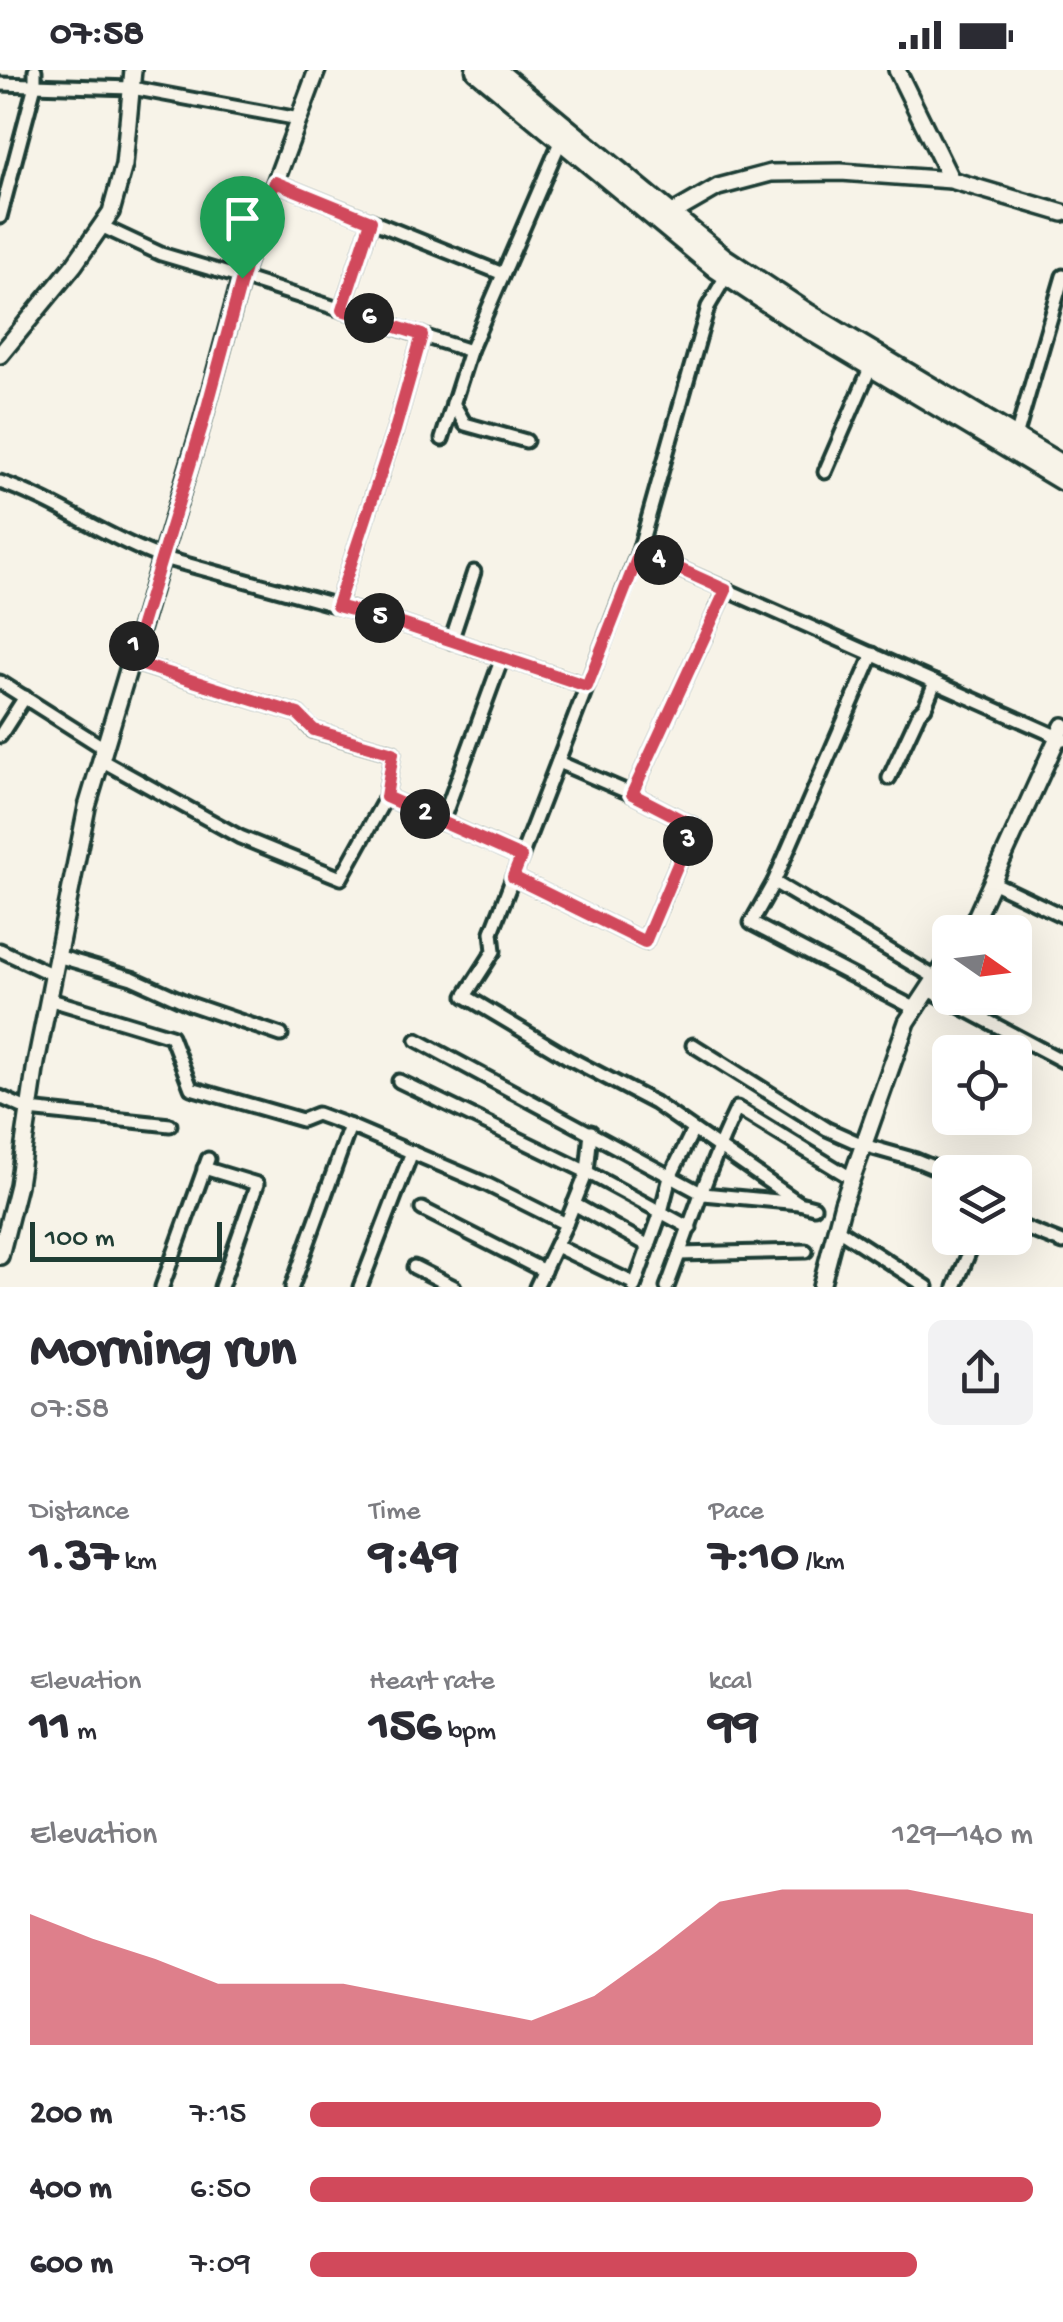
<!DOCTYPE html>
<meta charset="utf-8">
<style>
:root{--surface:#fff;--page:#f2f2f3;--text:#2b2b33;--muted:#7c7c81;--accent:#d1495b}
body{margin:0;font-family:"Gochi Hand",sans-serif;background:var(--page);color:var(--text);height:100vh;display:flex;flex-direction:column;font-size:38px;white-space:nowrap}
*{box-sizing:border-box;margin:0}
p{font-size:32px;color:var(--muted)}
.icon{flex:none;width:55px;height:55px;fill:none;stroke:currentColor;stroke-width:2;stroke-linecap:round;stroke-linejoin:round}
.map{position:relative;height:1217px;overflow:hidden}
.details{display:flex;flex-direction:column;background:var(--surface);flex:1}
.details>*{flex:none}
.needle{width:65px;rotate:104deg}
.tools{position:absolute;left:932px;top:845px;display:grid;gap:20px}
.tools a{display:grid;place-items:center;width:100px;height:100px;border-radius:15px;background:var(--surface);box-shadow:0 10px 40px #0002;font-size:50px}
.scale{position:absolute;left:30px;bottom:25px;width:192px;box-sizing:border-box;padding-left:10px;border:5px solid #1f3d34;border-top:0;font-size:28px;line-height:35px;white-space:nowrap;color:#1f3d34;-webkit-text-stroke:8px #f7f3e8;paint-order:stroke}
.pin{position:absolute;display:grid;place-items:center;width:85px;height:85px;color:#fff;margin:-102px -42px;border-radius:50% 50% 50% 0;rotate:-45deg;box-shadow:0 0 10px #0007}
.pin .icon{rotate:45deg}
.km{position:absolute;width:50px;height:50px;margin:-25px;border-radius:50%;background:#222;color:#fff;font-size:28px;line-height:50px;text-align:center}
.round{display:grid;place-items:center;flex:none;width:105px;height:105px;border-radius:15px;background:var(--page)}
.overview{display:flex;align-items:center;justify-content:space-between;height:170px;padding:0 30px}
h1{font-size:55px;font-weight:800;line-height:75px}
.stats{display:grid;grid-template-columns:repeat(3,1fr);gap:15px;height:170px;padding:10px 30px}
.stats div{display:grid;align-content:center}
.stats b{font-size:50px;font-weight:800}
.stats small{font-size:28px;font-weight:400}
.stats p{font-size:28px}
.chart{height:280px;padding:20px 30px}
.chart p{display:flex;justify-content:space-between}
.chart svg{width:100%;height:180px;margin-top:10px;fill:var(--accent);opacity:.7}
ul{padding:0 30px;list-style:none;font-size:32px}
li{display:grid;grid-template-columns:160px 120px 1fr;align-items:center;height:75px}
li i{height:25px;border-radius:12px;background:var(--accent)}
.status{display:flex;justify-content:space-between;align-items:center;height:70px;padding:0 50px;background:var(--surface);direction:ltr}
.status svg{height:28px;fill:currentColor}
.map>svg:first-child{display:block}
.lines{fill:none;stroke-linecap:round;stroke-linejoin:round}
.minor-casing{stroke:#1f3d34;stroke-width:19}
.tertiary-casing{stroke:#1f3d34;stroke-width:22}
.primary-casing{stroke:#1f3d34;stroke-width:25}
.minor{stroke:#f7f3e8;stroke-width:11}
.tertiary{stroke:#f7f3e8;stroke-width:15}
.primary{stroke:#f7f3e8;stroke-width:18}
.route-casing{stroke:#fff;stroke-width:20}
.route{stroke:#d1495b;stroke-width:12}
</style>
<div class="status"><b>07:58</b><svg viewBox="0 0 49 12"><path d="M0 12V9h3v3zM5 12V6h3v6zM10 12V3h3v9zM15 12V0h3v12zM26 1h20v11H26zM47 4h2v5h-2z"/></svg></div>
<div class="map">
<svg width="1063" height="1217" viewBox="0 0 1063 1217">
<rect width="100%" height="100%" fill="#f7f3e8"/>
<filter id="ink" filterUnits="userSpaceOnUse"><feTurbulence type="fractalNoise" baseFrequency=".01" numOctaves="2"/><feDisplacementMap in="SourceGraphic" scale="20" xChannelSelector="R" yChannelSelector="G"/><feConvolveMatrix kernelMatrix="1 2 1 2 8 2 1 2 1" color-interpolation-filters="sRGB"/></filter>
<g filter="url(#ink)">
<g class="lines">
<!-- minor casing -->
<g class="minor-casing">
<g id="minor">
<path d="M0,14l132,4 167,31"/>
<path d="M275,112l228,92"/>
<path d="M0,147l35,-132v-15"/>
<path d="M101,156l60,28 81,24 228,73"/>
<path d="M342,240l29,-89"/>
<path d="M453,333l12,21 61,17"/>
<path d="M1016,367l47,-161"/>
<path d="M442,369l28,-88 91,-211"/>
<path d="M825,402l46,-106"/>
<path d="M0,412c56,19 105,55 160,75l233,64 194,65"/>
<path d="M639,481l69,-244 21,-36"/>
<path d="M337,536l58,-176 27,-95"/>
<path d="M451,571l23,-69"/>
<path d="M129,591l169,53 15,16 80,23 -7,44 135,60"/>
<path d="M0,612l104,66"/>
<path d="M0,666l25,-39"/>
<path d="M101,690l139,77 101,41 45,-81"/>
<path d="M558,692l74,32 94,-204"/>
<path d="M889,708l30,-65 6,-6 10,-25"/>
<path d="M442,752l60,-164"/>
<path d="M513,807l132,65 49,-116 -62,-32"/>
<path d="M774,812l99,-228"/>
<path d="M992,812l71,34"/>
<path d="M0,880l53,25"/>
<path d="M57,886l75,22 58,26 91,31"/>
<path d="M929,920l134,71"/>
<path d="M48,929l123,37 20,52 111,32 15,-6 33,12"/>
<path d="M916,939l-165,-86 23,-41 162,96"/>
<path d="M417,970l286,154 96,9 15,4"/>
<path d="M693,975l134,84 36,16 53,15 34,14"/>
<path d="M399,1011l188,91 4,-40"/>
<path d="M0,1027l29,13 141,15"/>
<path d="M204,1098l53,16 -36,103"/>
<path d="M799,1133l-144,-100 -86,-45 -104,-62 29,-45 -2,-19 147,-381 424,188"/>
<path d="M574,1134l75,42"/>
<path d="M422,1139l122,62"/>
<path d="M566,1154l21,-52 103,56"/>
<path d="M1015,1154l48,19"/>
<path d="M836,1158l91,59"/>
<path d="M556,1176l79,38"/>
<path d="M679,1184l127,-3"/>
<path d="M414,1197l40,20"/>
<path d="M162,1217l46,-128"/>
<path d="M292,1217l58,-161 138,59 78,39 -30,63"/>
<path d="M360,1217l52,-135"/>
<path d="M634,1217l27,-75 9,-35 23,-47"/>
<path d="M667,1217c23,-60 42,-122 70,-179l114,70"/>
<path d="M955,1217l20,-49"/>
</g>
</g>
<!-- tertiary casing -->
<g class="tertiary-casing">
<g id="tertiary">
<path d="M897,0l54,110"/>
<path d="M671,144l47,-27 53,-14 70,-1 110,8 112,33"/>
<path d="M0,285l74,-90 37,-53 13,-47 9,-95"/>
<path d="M966,862l11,-17 86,-189"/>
<path d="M0,1186l18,-71 18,-122 51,-256 114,-381 44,-162 72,-194"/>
<path d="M821,1217l22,-84 64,-181 43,-65"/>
</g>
</g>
<!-- primary casing -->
<g class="primary-casing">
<g id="primary">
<path d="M476,0l241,199 83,55 263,157"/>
<path d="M496,0l228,188 83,55 256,153"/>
</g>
</g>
<!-- minor -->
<use href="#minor" class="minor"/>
<!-- tertiary -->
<use href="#tertiary" class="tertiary"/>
<!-- primary -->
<use href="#primary" class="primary"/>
</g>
</g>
<g class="lines" filter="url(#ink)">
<!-- route casing -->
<g class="route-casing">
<path id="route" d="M275,112l96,39 -29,89 80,25 -27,95 -58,176 56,15 194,65 53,-135 86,39 -94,204 62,32 -49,116 -132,-65 8,-20 -135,-60 7,-44 -79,-23 -16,-16 -168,-53 72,-235 44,-162z"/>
</g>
<!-- route -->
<use href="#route" class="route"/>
</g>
</svg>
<div class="tools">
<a><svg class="needle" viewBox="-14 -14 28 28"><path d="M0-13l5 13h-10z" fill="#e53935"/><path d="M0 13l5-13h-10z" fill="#7c7c81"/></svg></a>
<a><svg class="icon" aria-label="locate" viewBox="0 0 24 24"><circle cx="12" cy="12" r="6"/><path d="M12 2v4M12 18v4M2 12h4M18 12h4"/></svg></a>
<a><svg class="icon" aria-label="layers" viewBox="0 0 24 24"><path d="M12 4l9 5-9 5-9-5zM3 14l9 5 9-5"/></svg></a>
</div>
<div class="scale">100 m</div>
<div class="pin" style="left:242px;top:208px;background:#1e9e55"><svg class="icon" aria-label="arrive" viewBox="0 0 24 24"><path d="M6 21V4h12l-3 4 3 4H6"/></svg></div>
<b class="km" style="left:134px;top:576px">1</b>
<b class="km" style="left:425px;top:744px">2</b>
<b class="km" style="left:688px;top:771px">3</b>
<b class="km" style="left:659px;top:490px">4</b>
<b class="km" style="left:380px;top:548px">5</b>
<b class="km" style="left:369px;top:248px">6</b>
</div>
<section class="details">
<div class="overview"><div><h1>Morning run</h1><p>07:58</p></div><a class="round"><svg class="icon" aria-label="share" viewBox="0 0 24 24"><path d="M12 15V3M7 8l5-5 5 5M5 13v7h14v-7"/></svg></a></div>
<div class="stats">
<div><p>Distance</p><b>1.37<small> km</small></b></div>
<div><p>Time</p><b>9:49</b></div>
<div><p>Pace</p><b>7:10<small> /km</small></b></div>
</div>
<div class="stats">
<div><p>Elevation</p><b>11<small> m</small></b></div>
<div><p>Heart rate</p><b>156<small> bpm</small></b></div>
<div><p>kcal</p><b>99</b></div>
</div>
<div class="chart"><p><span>Elevation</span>129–140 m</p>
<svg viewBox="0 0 160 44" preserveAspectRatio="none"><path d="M0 44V12L10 18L20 23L30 29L40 29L50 29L60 32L70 35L80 38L90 32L100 21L110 9L120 6L130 6L140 6L150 9L160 12V44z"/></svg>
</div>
<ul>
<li><b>200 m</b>7:15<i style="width:79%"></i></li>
<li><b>400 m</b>6:50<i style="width:100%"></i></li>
<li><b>600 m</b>7:09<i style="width:84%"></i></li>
</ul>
</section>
